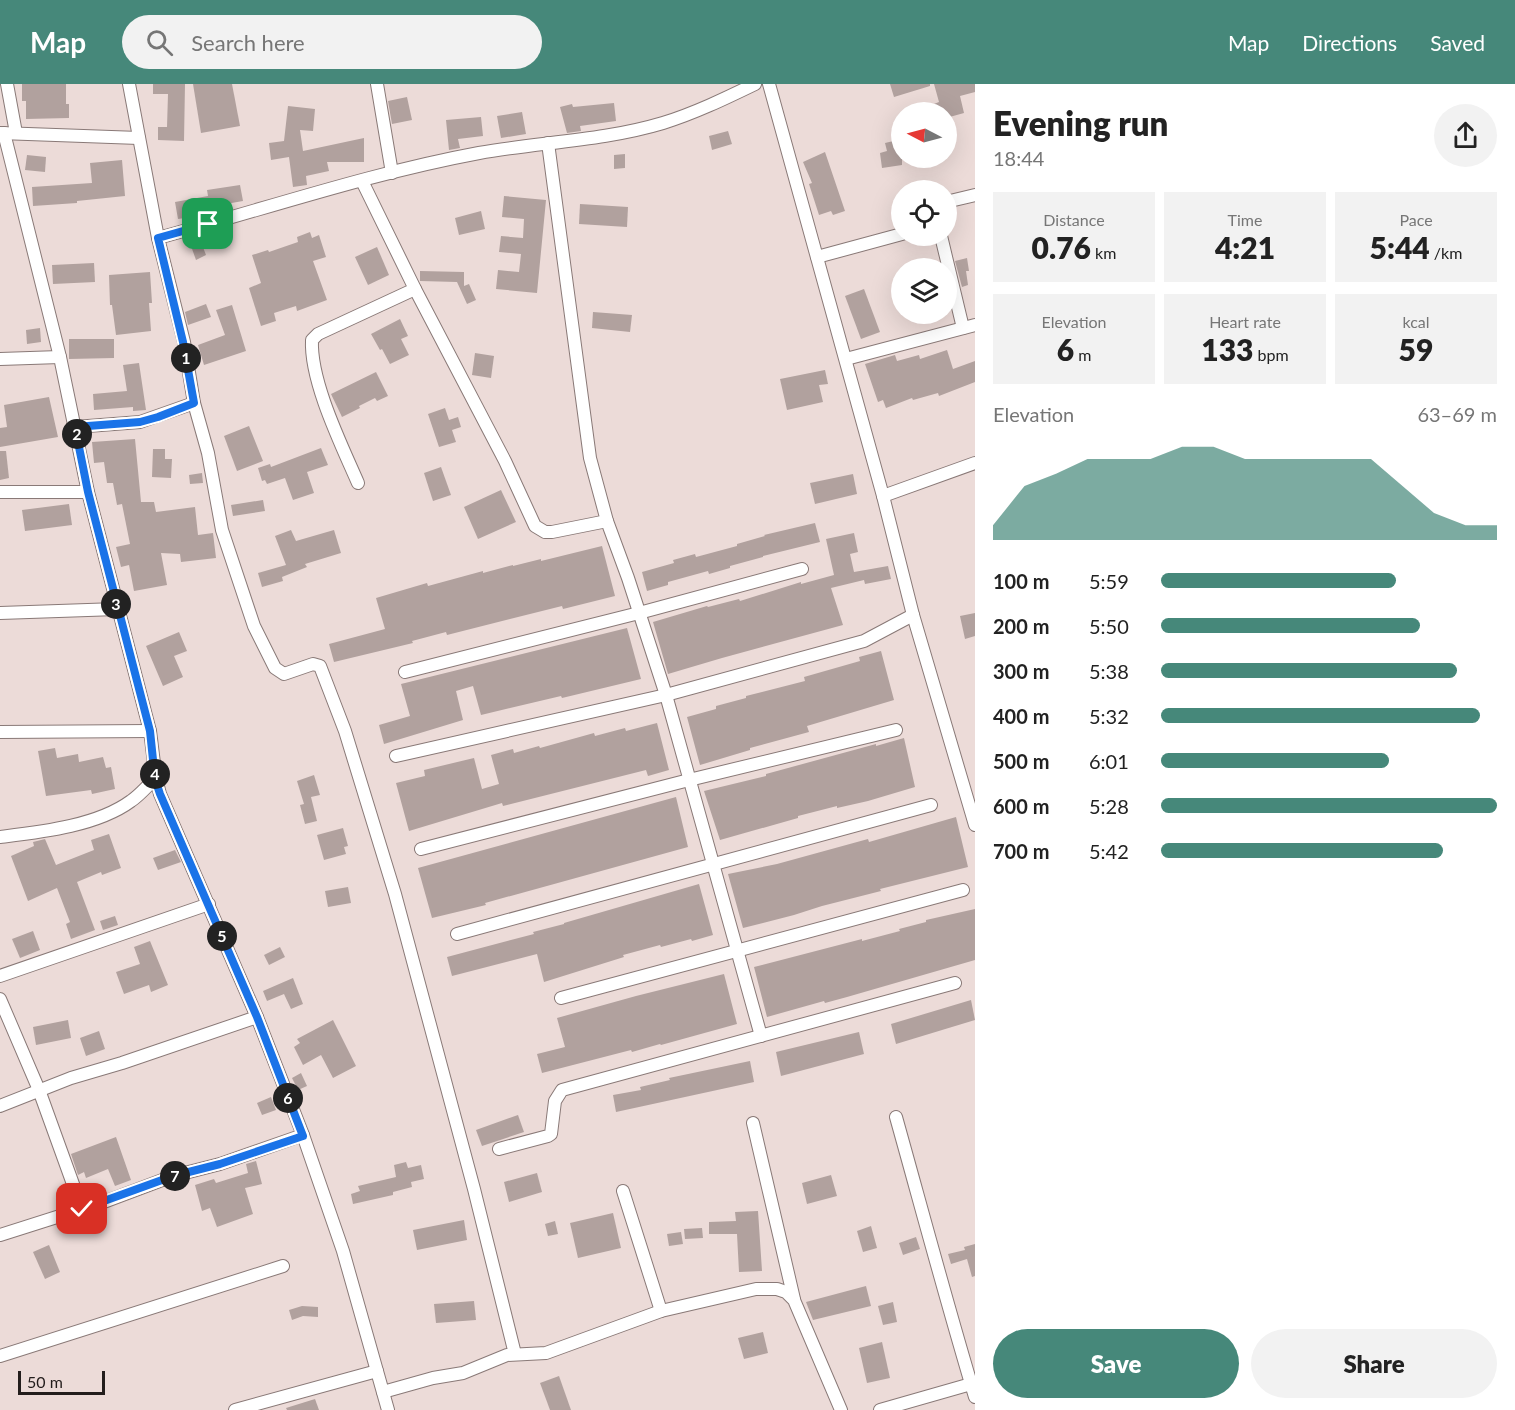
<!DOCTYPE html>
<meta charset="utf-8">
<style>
:root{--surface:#fff;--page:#f2f2f2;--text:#222;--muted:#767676;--accent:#46887a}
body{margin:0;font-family:Lato,sans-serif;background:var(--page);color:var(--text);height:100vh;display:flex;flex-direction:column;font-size:22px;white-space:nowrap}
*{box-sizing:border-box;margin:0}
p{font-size:20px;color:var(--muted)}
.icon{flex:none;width:33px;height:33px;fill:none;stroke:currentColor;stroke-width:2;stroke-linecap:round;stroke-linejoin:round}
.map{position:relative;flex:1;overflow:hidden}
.sheet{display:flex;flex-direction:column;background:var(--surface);width:540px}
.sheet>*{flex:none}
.needle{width:39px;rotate:276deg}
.tools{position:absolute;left:891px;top:18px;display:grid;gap:12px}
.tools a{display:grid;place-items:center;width:66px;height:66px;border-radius:50%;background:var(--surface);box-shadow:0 6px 24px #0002;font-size:30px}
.scale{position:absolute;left:18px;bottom:15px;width:87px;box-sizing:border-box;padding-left:6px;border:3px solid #231d1c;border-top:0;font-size:16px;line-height:21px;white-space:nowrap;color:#231d1c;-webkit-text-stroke:4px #ecdbd8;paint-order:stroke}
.pin{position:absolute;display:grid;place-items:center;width:51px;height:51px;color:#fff;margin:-26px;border-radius:12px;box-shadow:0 3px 9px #0006}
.km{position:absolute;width:30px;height:30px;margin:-15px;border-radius:50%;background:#222;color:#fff;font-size:16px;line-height:30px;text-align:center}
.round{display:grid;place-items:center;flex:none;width:63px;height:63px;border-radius:32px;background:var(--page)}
.summary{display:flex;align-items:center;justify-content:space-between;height:102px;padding:0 18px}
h1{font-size:33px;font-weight:800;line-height:45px}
.figures{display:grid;grid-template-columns:repeat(3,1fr);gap:9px;height:102px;padding:6px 18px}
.figures div{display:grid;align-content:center;border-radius:0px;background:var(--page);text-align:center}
.figures b{font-size:30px;font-weight:800}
.figures small{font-size:16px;font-weight:400}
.figures p{font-size:16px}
.chart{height:168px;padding:12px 18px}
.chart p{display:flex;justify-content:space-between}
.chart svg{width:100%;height:108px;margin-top:6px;fill:var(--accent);opacity:.7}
.button{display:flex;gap:12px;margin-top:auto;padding:12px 18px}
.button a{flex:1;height:69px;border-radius:36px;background:var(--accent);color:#fff;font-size:24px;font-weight:800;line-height:69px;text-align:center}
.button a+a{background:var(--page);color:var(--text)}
ul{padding:0 18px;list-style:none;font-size:20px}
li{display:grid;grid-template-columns:96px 72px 1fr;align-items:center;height:45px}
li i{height:15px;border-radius:8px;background:var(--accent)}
header{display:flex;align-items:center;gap:36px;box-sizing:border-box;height:84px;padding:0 30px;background:var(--accent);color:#fff}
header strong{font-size:28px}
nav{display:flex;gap:33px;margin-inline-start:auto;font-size:21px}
.search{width:420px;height:54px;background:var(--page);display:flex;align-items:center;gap:15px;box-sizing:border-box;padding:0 21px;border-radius:33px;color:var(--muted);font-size:22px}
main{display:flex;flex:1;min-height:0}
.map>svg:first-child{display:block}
.building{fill:#b1a19e}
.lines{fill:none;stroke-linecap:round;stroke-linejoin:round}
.street-casing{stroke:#897977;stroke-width:14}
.street{stroke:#fff;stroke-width:12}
.route-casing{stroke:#fff;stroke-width:12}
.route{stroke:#1a73e8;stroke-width:8}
</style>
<header>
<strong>Map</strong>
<div class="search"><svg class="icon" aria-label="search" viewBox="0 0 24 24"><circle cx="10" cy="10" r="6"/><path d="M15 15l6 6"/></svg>Search here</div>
<nav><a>Map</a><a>Directions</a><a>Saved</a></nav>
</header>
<main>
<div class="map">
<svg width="975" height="1326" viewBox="0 0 975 1326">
<rect width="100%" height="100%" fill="#ecdbd8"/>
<!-- building -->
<g class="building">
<path d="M22,0h44v20h3v14l-43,1v-18h-4z"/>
<path d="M153,0h32l-1,57 -26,-1v-13h9l1,-33h-15z"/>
<path d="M193,0h39l8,42 -39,7z"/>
<path d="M890,0h40v2l-36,11z"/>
<path d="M934,0h41v8l-15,4 4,17 -18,5v-6h-10l-2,-8 5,-2z"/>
<path d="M407,13l5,23 -20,4 -4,-23z"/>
<path d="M614,19l2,18 -36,5 1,5 -14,2 -7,-26 12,-3 1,3z"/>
<path d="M288,22l27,3 -2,22 -13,-1 3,21 61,-13v24h-37l2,9 -23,5 1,9 -14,2 -4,-30 -18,3 -2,-17 15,-2z"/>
<path d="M522,28l4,22 -25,4 -4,-22z"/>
<path d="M481,33l2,19 -25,3 2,9 -11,2 -3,-30z"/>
<path d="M728,47l4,13 -20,6 -3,-14z"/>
<path d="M902,55v26l-20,3 -2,-15 7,-2 -2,-8z"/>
<path d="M825,68l20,59 -12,4 -2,-4 -12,4 -10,-31 3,-1 -9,-21z"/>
<path d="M625,70v14l-11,1v-14z"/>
<path d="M27,71l19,2 -1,15 -20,-2z"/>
<path d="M122,76l3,36 -48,5v2l-44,3 -1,-19 60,-4 -2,-20z"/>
<path d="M240,101l3,16 -46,8 2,7 -21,3 -3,-17 33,-6 -1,-6z"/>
<path d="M504,112l42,4 -9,93 -41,-4 2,-19 21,2 2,-18 -22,-2 2,-16 22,2 1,-19 -22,-2z"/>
<path d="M580,120l48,3 -1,20 -48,-3z"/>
<path d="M481,127l4,18 -26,6 -4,-17z"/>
<path d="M310,148l2,6 7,-3 7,22 -13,4 14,39 -30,11 -1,-5 -22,7 2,8 -15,5 -12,-38 12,-5 -9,-28 16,-5 1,2 29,-10 -1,-5z"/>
<path d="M201,158l5,13 -10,5 -5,-14z"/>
<path d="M377,163l12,28 -21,10 -13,-28z"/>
<path d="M967,174l2,13h-3l2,14 -6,2 -7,-26z"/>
<path d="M94,179l1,19 -42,2 -1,-19z"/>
<path d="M420,187l44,1v14l5,-2 7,16 -9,4 -10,-22 -37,-1z"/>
<path d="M150,188l2,31h-3l2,28 -35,4 -4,-30h-2l-1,-30z"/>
<path d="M864,205l16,43 -19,7 -16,-43z"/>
<path d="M206,220l5,13 -23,8 -3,-13z"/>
<path d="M232,221l14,46 -42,14 -6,-20 27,-10 -9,-25z"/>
<path d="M593,228l39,3 -2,17 -38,-4z"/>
<path d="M400,235l8,17 -7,3 8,16 -19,9 -8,-15 -2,1 -9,-16z"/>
<path d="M40,244l1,14 -14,2 -1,-14z"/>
<path d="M69,255h45v19l-45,1z"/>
<path d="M947,266l6,19 22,-8v21l-36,14 -1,-3 -25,7 -1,-2 -26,10 -3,-8 -5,2 -13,-38 30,-9 2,6 22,-6 1,4z"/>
<path d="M475,269l19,3 -3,22 -19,-3z"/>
<path d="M139,279l7,47 -13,1v-4l-39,3 -1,-16 34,-3 -4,-26z"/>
<path d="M825,286l3,14 -9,1 4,17 -36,8 -7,-31z"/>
<path d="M376,288l12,24 -11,5 -2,-3 -16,8 1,2 -18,9 -11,-23z"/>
<path d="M49,313l9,40 -58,10v-19l7,-1 -3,-22z"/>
<path d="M445,324l4,12 9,-3 3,10 -9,3 4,12 -17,5 -11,-33z"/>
<path d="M249,342l14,35 -26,10 -13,-35z"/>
<path d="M135,355l6,63h13l2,10 39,-5 3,28 15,-2 3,25 -35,4 -1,-8 -19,-1 6,32 -33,6 -5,-26 -8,2 -5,-20 14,-3 -8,-40 -5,1 -4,-22h-6l-3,-21 -10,1 -2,-21z"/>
<path d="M321,364l7,17 -21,7 7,21 -21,7 -8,-22 -18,6 -2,-4 -3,1 -4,-13 12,-4 1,3z"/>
<path d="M153,365h12v10h7l-1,19 -19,-1z"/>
<path d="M0,367h6l3,27 -9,2z"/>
<path d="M441,383l10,28 -18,6 -9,-28z"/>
<path d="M202,389l1,10 -13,1 -1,-9z"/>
<path d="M853,390l4,20 -42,10 -5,-21z"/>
<path d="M501,406l15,32 -38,17 -14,-32z"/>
<path d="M263,416l2,11 -32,5 -2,-11z"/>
<path d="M69,420l3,21 -47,6 -3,-21z"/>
<path d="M815,439l5,19 -57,14v1l-33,9v2l-21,6 -1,-3 -40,11v3l-21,6 -5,-19 32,-9 -1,-3 22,-6 1,3 41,-11v-2l28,-8 -1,-1z"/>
<path d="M291,446l5,11 38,-11 7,23 -36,11 2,3 -25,10 1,4 -21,6 -4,-14 28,-8 -11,-29z"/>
<path d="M854,449l4,19 -8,2 4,18 34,-6 3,13 -26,5 -1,-4 -33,8 12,37 -121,33 -54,16 -15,-52 54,-16 1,1 31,-8 1,2 61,-19v2l33,-9 -8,-36z"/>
<path d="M602,462l13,50 -52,13 -1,-3 -32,8 -83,21 -1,-3 -34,9 1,2 -79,19 -5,-18 56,-15 -9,-31 51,-15 1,3 55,-15v2l30,-8v1l28,-7v2z"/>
<path d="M975,529v23l-10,3 -5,-23z"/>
<path d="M627,544l14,51 -79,19 -1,-2 -80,19 -8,-29 -17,5 7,29 -79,24 -5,-19 31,-9 -9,-32z"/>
<path d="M179,548l8,19 -13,5 9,21 -20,9 -17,-40z"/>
<path d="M881,567l13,49 -87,26 2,6 -59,16v2l-50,15 -13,-48 29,-8v-3l30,-8v-2l59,-15 -1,-4 56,-16 -1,-4z"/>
<path d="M657,639l12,47 -21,6 -2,-6 -143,36 -1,-3 -93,28 -13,-48 29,-7 -1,-6 50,-12 8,31 17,-5 -8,-29 22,-6 1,4 25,-7 1,2 54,-15 1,3 30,-8 1,3z"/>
<path d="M904,654l11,49 -47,14 -31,7v-2l-39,10v2l-78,22 -16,-49 62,-15v-2l110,-30v2z"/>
<path d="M55,664l2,10 21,-4 1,8 24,-5 3,11 5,-1 4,22 -23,5 -1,-4 -45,6 -8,-45z"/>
<path d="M314,691l6,20 -9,2 6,24 -12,3 -5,-19 4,-1 -7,-23z"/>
<path d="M676,713l12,50 -203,56 1,2 -54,13 -14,-50z"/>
<path d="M956,733l12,50 -88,22 1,2 -59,15 -28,9 -51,13 -15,-54 49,-10 91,-25 1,3z"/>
<path d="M343,744l5,18 -4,1 2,7 -22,6 -7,-25z"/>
<path d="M109,750l12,34 -19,7 -1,-3 -24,10 18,48 -24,9 -5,-15 4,-2 -13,-34 -29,13 -17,-45 23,-10 -1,-4 12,-3 11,26 38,-15 -3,-10z"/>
<path d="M175,766l6,12 -23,8 -5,-12z"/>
<path d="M699,800l14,51 -21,6 -1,-2 -30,8 -1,-2 -37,10 1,2 -80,25 -7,-28 -85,22 -5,-19 87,-23 -1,-2 31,-8v-1z"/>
<path d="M348,803l3,16 -23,4 -3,-16z"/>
<path d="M975,825v51l-128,37 -22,6 -1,-2 -57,16 -13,-50 108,-28v2l38,-10 -1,-2 27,-7v-2z"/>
<path d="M115,832l3,9 -15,5 -3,-9z"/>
<path d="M33,847l7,19 -20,8 -8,-19z"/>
<path d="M150,857l18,44 -17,7 -2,-7 -25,9 -8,-22 24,-8 -6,-17z"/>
<path d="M280,863l5,10 -16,8 -5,-10z"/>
<path d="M724,890l13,50 -76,21 -1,-1 -28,8 -1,-2 -89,23 -5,-19 28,-7 -8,-29 79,-22z"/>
<path d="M293,894l10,26 -12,5 -7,-15 -17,7 -4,-10z"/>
<path d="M971,916l4,20 -79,24 -5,-20z"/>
<path d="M68,936l3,18 -35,7 -3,-18z"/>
<path d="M333,936l23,46 -23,12 -12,-23 -18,10 -9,-18 6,-4 -3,-4z"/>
<path d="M99,947l6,18 -19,7 -6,-18z"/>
<path d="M859,948l5,22 -83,22 -5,-24z"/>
<path d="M750,977l4,21 -138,30 -3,-17 28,-5 -1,-3 30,-7 -1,-2z"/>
<path d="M301,989l6,13 -9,4 -6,-12z"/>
<path d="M271,1013l5,13 -14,5 -5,-12z"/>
<path d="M518,1031l6,17 -42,14 -6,-16z"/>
<path d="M116,1053l15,43 -16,6 -7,-17 -22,9 -2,-6 -6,3 -7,-21z"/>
<path d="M256,1077l6,23 -17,4 8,26 -36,13 -7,-19 -8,3 -7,-26 19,-6 2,4 32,-10 -2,-9z"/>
<path d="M406,1078l2,6 13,-3 3,14 -13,3 1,5 -19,5v3l-40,9 -2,-10 9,-3 -2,-5 38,-9 -2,-12z"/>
<path d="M537,1089l5,19 -33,10 -5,-20z"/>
<path d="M831,1091l6,21 -30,8 -5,-21z"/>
<path d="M758,1127l4,60 -23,1 -2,-38h-28v-12l27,-1 -1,-9z"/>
<path d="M613,1129l8,35 -43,10 -8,-35z"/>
<path d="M464,1136l3,20 -50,10 -4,-20z"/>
<path d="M555,1137l3,13 -10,2 -3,-12z"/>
<path d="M871,1142l6,22 -14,4 -6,-21z"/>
<path d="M702,1144l1,10 -18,1 -1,-10z"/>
<path d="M681,1148l2,12 -14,2 -2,-12z"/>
<path d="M916,1153l4,12 -17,6 -4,-12z"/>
<path d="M975,1160v32l-3,1 -5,-18 -16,5 -3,-10 17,-4 -1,-3z"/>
<path d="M49,1161l11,27 -15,7 -12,-27z"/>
<path d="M866,1202l5,20 -58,14 -7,-18z"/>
<path d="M474,1217l2,19 -40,3 -2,-19z"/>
<path d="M893,1218l4,20 -14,3 -5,-19z"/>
<path d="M302,1222l16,1v10l-15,-1 -11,4 -3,-10z"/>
<path d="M763,1248l5,21 -24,6 -6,-21z"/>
<path d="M882,1258l8,36 -23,5 -8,-35z"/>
<path d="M559,1292l12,34h-21l-10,-27z"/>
<path d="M315,1315l4,11h-32l-1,-2z"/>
</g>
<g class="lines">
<!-- street casing -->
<g class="street-casing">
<g id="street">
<path d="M7,0l9,49"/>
<path d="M129,0l29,154 26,104 10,61 14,50 14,77 32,96 21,42 9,6 29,-10 7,2 25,65 50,163 79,295 41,165"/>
<path d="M377,0l15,89"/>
<path d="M769,0l114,412 30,119 62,210"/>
<path d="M0,49l139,5"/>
<path d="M4,49l56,224 28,135 62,239c3,21 4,42 10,63l97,223 46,118 40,116 45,159"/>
<path d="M548,59l42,315 17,63 21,57 38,117 95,341"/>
<path d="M362,97l53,108 90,172 30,65 10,6h7l55,-11"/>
<path d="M946,120l4,-3 25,-6"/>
<path d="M941,152l22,92"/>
<path d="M158,154c107,-29 213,-65 321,-85 61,-11 124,-12 184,-30 32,-10 61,-24 92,-39"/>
<path d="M817,173l85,-23"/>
<path d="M0,275l60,-2"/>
<path d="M846,275l129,-34"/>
<path d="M75,343l65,-5 54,-19"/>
<path d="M358,399c-17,-39 -48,-102 -46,-143l6,-6 97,-45"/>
<path d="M0,408h88"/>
<path d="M883,412l92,-33"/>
<path d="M0,529l117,-4"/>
<path d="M405,588l234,-59 163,-44"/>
<path d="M0,648l150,-1"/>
<path d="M396,672l270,-61 198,-54 49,-26"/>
<path d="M0,753c41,-5 97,-11 131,-36 9,-6 16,-15 24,-22"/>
<path d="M421,765l268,-69 207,-50"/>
<path d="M457,850l474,-129"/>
<path d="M0,892l209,-72"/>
<path d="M561,914l402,-108"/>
<path d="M0,915l39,91 43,119"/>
<path d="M0,1022l71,-28 51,-15 135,-46"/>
<path d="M896,1033c26,93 51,187 79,280"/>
<path d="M753,1039l41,176"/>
<path d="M499,1065l49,-13 3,-2 4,-33 7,-11 393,-107"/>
<path d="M623,1107l38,120"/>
<path d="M0,1151l104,-33 69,-26 47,-12 83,-29"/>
<path d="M0,1272l283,-90"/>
<path d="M383,1308l50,-14 30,-5 44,-18 39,-2 115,-42 95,-22h21l9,3 8,8 47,110"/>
<path d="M235,1326l142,-39"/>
<path d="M880,1326l91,-26"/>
</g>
</g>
<!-- street -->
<use href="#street" class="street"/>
</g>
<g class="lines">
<!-- route casing -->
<g class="route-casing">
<path id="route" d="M82,1125l91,-33 47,-12 83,-28 -46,-119 -97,-223 -5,-15 -5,-48 -62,-239 -13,-65 65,-5 18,-5 36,-14 -11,-61 -25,-104 50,-14"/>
</g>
<!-- route -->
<use href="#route" class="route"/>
</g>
</svg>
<div class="tools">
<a><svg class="needle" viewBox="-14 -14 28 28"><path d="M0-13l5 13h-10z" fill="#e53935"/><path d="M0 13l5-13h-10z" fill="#767676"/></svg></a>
<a><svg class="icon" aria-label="locate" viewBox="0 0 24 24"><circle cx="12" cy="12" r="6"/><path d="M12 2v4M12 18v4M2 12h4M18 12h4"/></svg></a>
<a><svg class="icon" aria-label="layers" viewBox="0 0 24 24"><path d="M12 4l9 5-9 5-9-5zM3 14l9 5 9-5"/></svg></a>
</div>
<div class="scale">50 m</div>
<div class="pin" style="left:208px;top:140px;background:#1e9e55"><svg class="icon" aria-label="arrive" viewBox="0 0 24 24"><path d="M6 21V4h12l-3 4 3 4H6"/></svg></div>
<div class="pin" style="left:82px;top:1125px;background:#d93025"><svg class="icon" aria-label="check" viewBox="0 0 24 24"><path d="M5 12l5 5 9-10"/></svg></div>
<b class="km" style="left:186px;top:274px">1</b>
<b class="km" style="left:77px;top:350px">2</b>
<b class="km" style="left:116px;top:520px">3</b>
<b class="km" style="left:155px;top:690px">4</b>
<b class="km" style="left:222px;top:852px">5</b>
<b class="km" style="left:288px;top:1014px">6</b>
<b class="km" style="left:175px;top:1092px">7</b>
</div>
<section class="sheet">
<div class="summary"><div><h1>Evening run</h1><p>18:44</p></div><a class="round"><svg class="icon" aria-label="share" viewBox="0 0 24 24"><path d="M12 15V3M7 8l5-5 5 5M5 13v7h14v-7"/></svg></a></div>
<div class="figures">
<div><p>Distance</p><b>0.76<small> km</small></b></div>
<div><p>Time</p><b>4:21</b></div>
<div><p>Pace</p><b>5:44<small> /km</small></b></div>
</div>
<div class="figures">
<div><p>Elevation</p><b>6<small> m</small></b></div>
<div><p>Heart rate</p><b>133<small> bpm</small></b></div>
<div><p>kcal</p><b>59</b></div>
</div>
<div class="chart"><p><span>Elevation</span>63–69 m</p>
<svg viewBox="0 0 160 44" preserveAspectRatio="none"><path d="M0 44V38L10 22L20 17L30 11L40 11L50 11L60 6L70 6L80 11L90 11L100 11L110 11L120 11L130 22L140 33L150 38L160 38V44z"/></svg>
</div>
<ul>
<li><b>100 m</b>5:59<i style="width:70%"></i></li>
<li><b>200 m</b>5:50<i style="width:77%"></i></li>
<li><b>300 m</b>5:38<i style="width:88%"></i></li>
<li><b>400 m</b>5:32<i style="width:95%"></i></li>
<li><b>500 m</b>6:01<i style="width:68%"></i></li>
<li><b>600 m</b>5:28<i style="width:100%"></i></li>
<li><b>700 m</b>5:42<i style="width:84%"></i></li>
</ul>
<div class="button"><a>Save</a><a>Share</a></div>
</section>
</main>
